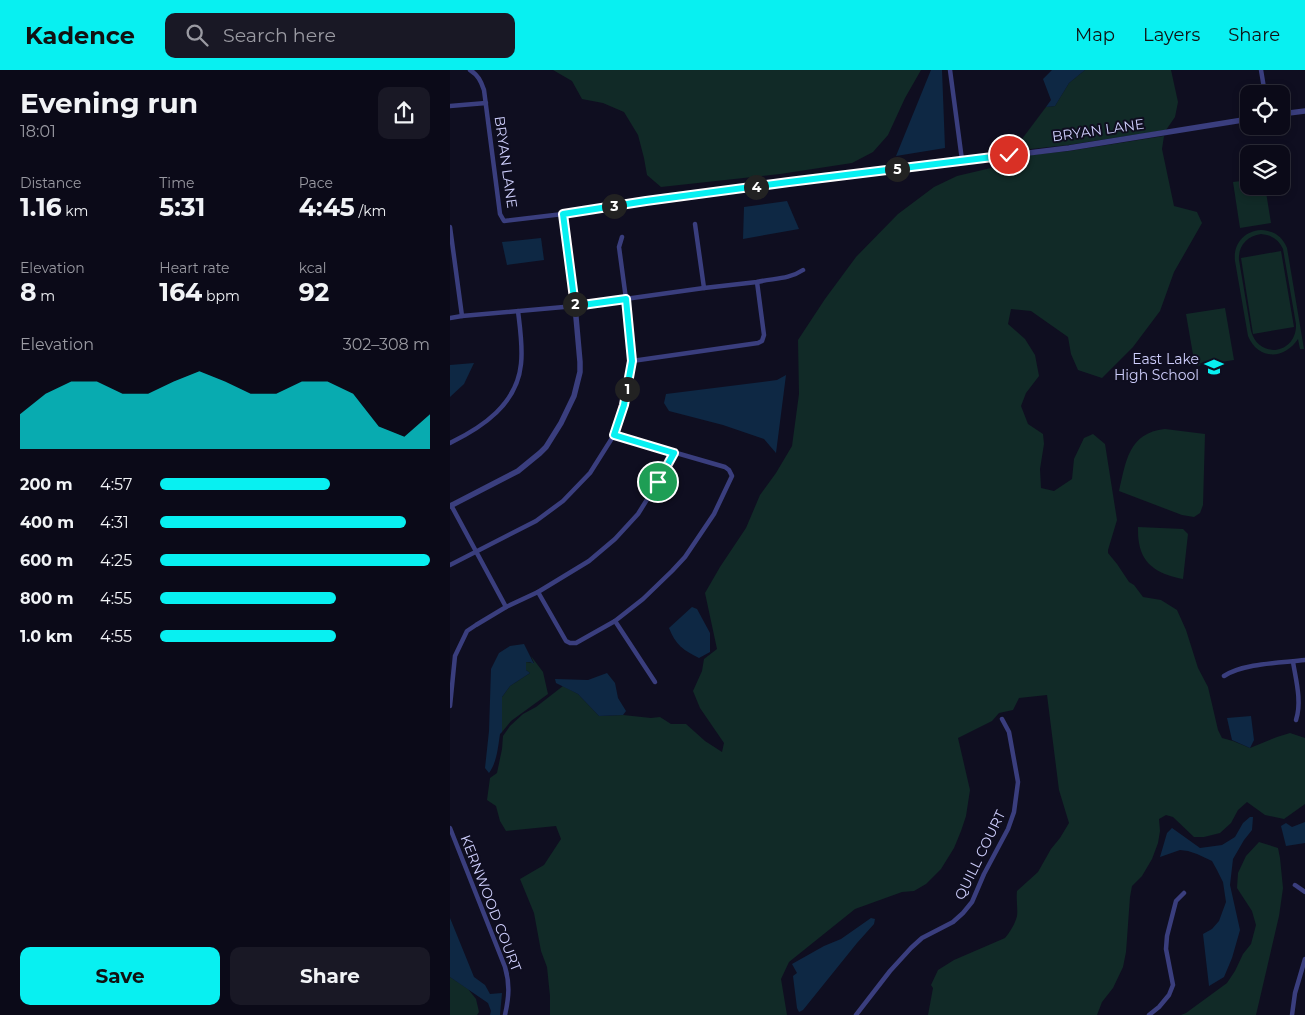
<!DOCTYPE html>
<meta charset="utf-8">
<style>
:root{--surface:#0b0a18;--page:#191825;--text:#f1f3f6;--muted:#9a9aa2;--line:#2b2b37;--accent:#08f0f1}
body{margin:0;font-family:Montserrat,sans-serif;background:var(--page);color:var(--text);height:100vh;display:flex;flex-direction:column;font-size:19px;white-space:nowrap}
*{box-sizing:border-box;margin:0}
p{font-size:16px;color:var(--muted)}
.icon{flex:none;width:28px;height:28px;fill:none;stroke:currentColor;stroke-width:2;stroke-linecap:round;stroke-linejoin:round}
.map{position:relative;flex:1;overflow:hidden}
.sheet{display:flex;flex-direction:column;background:var(--surface);width:450px}
.sheet>*{flex:none}
.controls{position:absolute;left:790px;top:15px;display:grid;gap:10px}
.controls a{display:grid;place-items:center;width:50px;height:50px;border-radius:10px;background:var(--surface);box-shadow:0 2px 8px #0003,0 0 0 1px var(--line);font-size:25px}
.pin{position:absolute;display:grid;place-items:center;width:42px;height:42px;color:#fff;margin:-21px;border:2px solid #fff;border-radius:50%;box-shadow:0 1px 5px #0007}
.km{position:absolute;width:25px;height:25px;margin:-12px;border-radius:50%;background:#222;color:#fff;font-size:14px;line-height:25px;text-align:center}
.round{display:grid;place-items:center;flex:none;width:52px;height:52px;border-radius:10px;background:var(--page)}
.headline{display:flex;align-items:center;justify-content:space-between;height:85px;padding:0 20px}
h1{font-size:28px;font-weight:700;line-height:38px}
.stats{display:grid;grid-template-columns:repeat(3,1fr);gap:8px;height:85px;padding:5px 20px}
.stats div{display:grid;align-content:center}
.stats b{font-size:25px;font-weight:700}
.stats small{font-size:14px;font-weight:400}
.stats p{font-size:14px}
.chart{height:140px;padding:10px 20px}
.chart p{display:flex;justify-content:space-between}
.chart svg{width:100%;height:90px;margin-top:5px;fill:var(--accent);opacity:.7}
.cta{display:flex;gap:10px;margin-top:auto;padding:10px 20px}
.cta a{flex:1;height:58px;border-radius:10px;background:var(--accent);color:#111;font-size:20px;font-weight:700;line-height:58px;text-align:center}
.cta a+a{background:var(--page);color:var(--text)}
ul{padding:0 20px;list-style:none;font-size:16px}
li{display:grid;grid-template-columns:80px 60px 1fr;align-items:center;height:38px}
li i{height:12px;border-radius:6px;background:var(--accent)}
header{display:flex;align-items:center;gap:30px;box-sizing:border-box;height:70px;padding:0 25px;background:var(--accent);color:#111}
header strong{font-size:24px}
nav{display:flex;gap:28px;margin-inline-start:auto;font-size:18px}
.search{width:350px;height:45px;background:var(--page);display:flex;align-items:center;gap:12px;box-sizing:border-box;padding:0 18px;border-radius:10px;color:var(--muted);font-size:19px}
main{display:flex;flex:1;min-height:0}
.map>svg:first-child{display:block}
.green{fill:#112a27;fill-rule:evenodd}
.water{fill:#0e2844}
.lines{fill:none;stroke-linecap:round;stroke-linejoin:round}
.minor{stroke:#3a3e7e;stroke-width:4.5}
.tertiary{stroke:#3a3e7e;stroke-width:5.5}
.route-casing{stroke:#fff;stroke-width:10}
.route{stroke:#08f0f1;stroke-width:6}
.labels{text-anchor:middle;stroke-width:4;stroke-linejoin:round;paint-order:stroke}
.street-label{font-size:14px;fill:#cfcffd;stroke:#0f0e20}
.poi-label{font-size:14px;fill:#cfcffd;stroke:#0f0e20;text-anchor:end}
</style>
<header>
<strong>Kadence</strong>
<div class="search"><svg class="icon" aria-label="search" viewBox="0 0 24 24"><circle cx="10" cy="10" r="6"/><path d="M15 15l6 6"/></svg>Search here</div>
<nav><a>Map</a><a>Layers</a><a>Share</a></nav>
</header>
<main>
<section class="sheet">
<div class="headline"><div><h1>Evening run</h1><p>18:01</p></div><a class="round"><svg class="icon" aria-label="share" viewBox="0 0 24 24"><path d="M12 15V3M7 8l5-5 5 5M5 13v7h14v-7"/></svg></a></div>
<div class="stats">
<div><p>Distance</p><b>1.16<small> km</small></b></div>
<div><p>Time</p><b>5:31</b></div>
<div><p>Pace</p><b>4:45<small> /km</small></b></div>
</div>
<div class="stats">
<div><p>Elevation</p><b>8<small> m</small></b></div>
<div><p>Heart rate</p><b>164<small> bpm</small></b></div>
<div><p>kcal</p><b>92</b></div>
</div>
<div class="chart"><p><span>Elevation</span>302–308 m</p>
<svg viewBox="0 0 160 44" preserveAspectRatio="none"><path d="M0 44V27L10 17L20 11L30 11L40 17L50 17L60 11L70 6L80 11L90 17L100 17L110 11L120 11L130 17L140 33L150 38L160 27V44z"/></svg>
</div>
<ul>
<li><b>200 m</b>4:57<i style="width:63%"></i></li>
<li><b>400 m</b>4:31<i style="width:91%"></i></li>
<li><b>600 m</b>4:25<i style="width:100%"></i></li>
<li><b>800 m</b>4:55<i style="width:65%"></i></li>
<li><b>1.0 km</b>4:55<i style="width:65%"></i></li>
</ul>
<div class="cta"><a>Save</a><a>Share</a></div>
</section>
<div class="map">
<svg width="855" height="945" viewBox="0 0 855 945">
<rect width="100%" height="100%" fill="#0f0e20"/>
<!-- green -->
<g class="green">
<path d="M103,0h368l-16,28 -17,37 -15,17 -21,11 -72,11 -119,13 -14,-12 -3,-17 -6,-23 -14,-23 -21,-9 -21,-4 -10,-18z"/>
<path d="M635,0h86l7,32 -3,15 -9,13 -98,15 -46,5v-11l24,-32 9,-1 14,-23z"/>
<path d="M714,66l-2,13 12,57 23,6 5,11 -28,49 -14,39 -27,36 -31,31 -24,-8 -7,-16 -3,-17 -37,-26 -20,-2 -3,15 17,15 10,16 4,21 -13,17 -5,13 7,18 15,10 1,10 -4,25 1,19 13,3 18,-12 2,-20 10,-21 9,-4 12,10 12,76 -9,30v3l9,11 12,18 5,3 9,12 18,3 16,10 9,20 12,38 10,19 10,43 4,8 11,3 17,7 27,-11 13,-4 15,5v66l-21,15 -19,-4 -18,-13 -9,8 -7,13 -11,10 -16,4h-10l-21,-20 -7,-2 -7,4 1,12 -2,12 -6,16 -10,17 -10,10 -2,11 -4,55 -3,15 -10,21 -11,14 -5,13h-169l5,-27 -2,-3 7,-15 16,-10 51,-22c5,-6 10,-14 12,-22 1,-6 -1,-17 0,-25l21,-19 13,-23 9,-11 9,-15 -10,-33 -12,-95 -28,3 -6,12 -14,3 -7,8 -34,17 12,52 -4,26 -5,15 -7,17 -13,21 -15,15 -12,7 -12,1 -47,17 -66,53 -8,17 6,36h-237v-19l-3,-29 -6,-16 -7,-38 -14,-34 24,-14 17,-26 -5,-13 -50,5 -6,-10 -4,-15 -9,-6 3,-22 7,-5 5,-24 1,-13 7,-10 13,-12 13,-7 27,-21 15,8 21,22 24,-1 28,3 9,-1 11,7h15l19,17 17,11 2,-9 -24,-35 -7,-17 9,-20 2,-12 13,-10 -12,-56 15,-26 26,-39 14,-33 16,-22 16,-27 7,-52 -1,-54 27,-41 31,-42 42,-43 36,-27 23,-11 34,-8 30,-12 48,-5z"/>
<path d="M799,110v6h16l6,37 -31,5 -7,-46z"/>
<path d="M811,160c13,1 21,6 26,18l17,101h-4l-2,-10c-14,21 -40,21 -50,-3l-13,-75c-2,-17 9,-30 26,-31zM811,164c11,1 18,6 22,15l13,75c1,30 -37,36 -45,7l-12,-71c-1,-14 8,-24 22,-26z"/>
<path d="M831,181l13,76 -41,7 -12,-76z"/>
<path d="M775,238l9,52 -39,6 -9,-52z"/>
<path d="M715,359l40,5 -2,71 -3,8 -6,4 -12,-2 -63,-24c7,-29 9,-58 46,-62z"/>
<path d="M688,457l45,2 5,5 -5,45c-21,-4 -40,-12 -44,-36 -1,-5 -1,-11 -1,-16z"/>
<path d="M81,586l12,16 5,22 -37,27 -9,11v-35l8,-11 20,-13 -4,-3 -1,-8 9,1z"/>
<path d="M809,772l19,6 2,10 3,30 -4,28 -23,99h-75l5,-2 41,-30 8,-12 8,-17 8,-10 5,-19 -4,-14 -15,-23 1,-15 8,-17z"/>
<path d="M0,907l18,12 8,10 3,13 -2,3h-27z"/>
</g>
<!-- water -->
<g class="water">
<path d="M481,0h11l3,78 -49,8z"/>
<path d="M602,0h33l-16,13 -14,23 -9,1 5,-7 -8,-21z"/>
<path d="M337,131l12,28 -56,10 1,-32z"/>
<path d="M91,168l3,22 -37,5 -5,-23z"/>
<path d="M24,293l-10,21 -14,13v-32z"/>
<path d="M336,305l-10,78 -12,-14 -41,-14 -54,-14 -5,-8 2,-9 111,-14z"/>
<path d="M242,537l5,2 13,24v19l-11,6c-15,-7 -24,-14 -30,-30z"/>
<path d="M74,574l10,20 -4,-2h-4v8l4,3 -20,13 -8,11v35l-2,2c-2,13 -3,28 -11,39l-4,-5 4,-37 2,-62 8,-16 11,-7z"/>
<path d="M157,603l8,10 3,15 8,13 -3,4 -24,1 -21,-22 -22,-11 -1,-4 33,1z"/>
<path d="M801,646l3,24 -4,8 -18,-8 -5,-22z"/>
<path d="M800,747h3l-1,13 -8,10 -11,19 -3,26 10,45 -8,28 -8,19 -15,9 -6,-52 9,-5 7,-8 7,-19 -3,-20 -6,-12 -5,-9 -15,-7 -9,-3 -8,-1 -20,7 7,-24 5,-5 28,20 22,-3 13,-8 8,-14z"/>
<path d="M855,752v21l-19,3 -5,-20 5,-3 6,4z"/>
<path d="M0,848l24,59 11,8 5,9 12,-1 -2,22h-10l1,-4 -3,-8 -38,-26z"/>
<path d="M421,848l4,1 -1,5 -17,19 -54,67 -4,2 -2,-4 -4,-32 4,-3 -5,-9 32,-18 17,-7z"/>
</g>
<g class="lines">
<!-- minor -->
<g class="minor">
<path d="M20,0c8,5 11,11 14,20l16,124 4,7 59,-7"/>
<path d="M500,0l12,90"/>
<path d="M811,0l4,24"/>
<path d="M0,36l36,-3"/>
<path d="M245,154l9,64"/>
<path d="M0,157l12,89"/>
<path d="M0,248l12,-2 113,-10 129,-18 53,-6c16,-4 31,-2 46,-12"/>
<path d="M182,291l126,-18 4,-2 2,-6 -7,-53"/>
<path d="M0,373c33,-16 67,-39 71,-79 2,-17 -1,-36 -3,-53"/>
<path d="M1,435l55,102"/>
<path d="M0,495l86,-44 27,-20 27,-28 24,-38 10,-30 8,-44 -6,-62 -7,-52 3,-10"/>
<path d="M88,522l28,49 4,2h6l39,-22 28,-22 29,-28 13,-14 29,-43 18,-38 -3,-6 -4,-3 -111,-32"/>
<path d="M165,551l40,61"/>
<path d="M843,592c3,18 9,40 3,58"/>
<path d="M774,606c20,-13 57,-13 81,-16"/>
<path d="M0,636l5,-50 12,-25 9,-6 30,-18 32,-15 51,-31 26,-22 23,-25 20,-32 16,-29"/>
<path d="M0,758l55,139c5,17 4,30 0,48"/>
<path d="M845,815l10,7"/>
<path d="M406,945l34,-44 21,-23 11,-10 31,-16 10,-9 9,-11 12,-28 24,-45 6,-17 4,-30 -9,-50 -7,-13"/>
<path d="M699,945l10,-8 10,-12 4,-10 -7,-36 1,-13 9,-35 8,-8"/>
<path d="M842,945l3,-22 10,-34"/>
</g>
<!-- tertiary -->
<g class="tertiary">
<path d="M831,44l24,-3"/>
<path d="M0,436l68,-35 22,-18 6,-6 15,-24 13,-27 6,-24v-10l-5,-56 -12,-92 83,-13 143,-19 280,-34 180,-29"/>
</g>
</g>
<g class="lines">
<!-- route casing -->
<g class="route-casing">
<path id="route" d="M208,412l16,-29 -60,-18 10,-30 8,-44 -6,-62 -51,7 -12,-92 83,-13 143,-19 220,-27"/>
</g>
<!-- route -->
<use href="#route" class="route"/>
</g>
<!-- icons -->
<defs>
<g id="school-bare" transform="scale(1.5)"><path d="M0-5L7-2L0 1L-7-2ZM-4 1L0 2.5L4 1V4Q0 6-4 4Z" fill="#08f0f1" stroke="#0f0e20" stroke-width="2.5" paint-order="stroke"/></g>
</defs>
<g fill-rule="evenodd">
<use href="#school-bare" x="764" y="297"/>
</g>
<g class="labels">
<!-- street labels -->
<g class="street-label">
<text transform="translate(648 60) rotate(-8)" y="5">BRYAN LANE</text>
<text transform="translate(56 92) rotate(82)" y="5">BRYAN LANE</text>
<text transform="translate(530 785) rotate(-64)" y="5">QUILL COURT</text>
<text transform="translate(41 833) rotate(69)" y="5">KERNWOOD COURT</text>
</g>
<!-- poi labels -->
<g class="poi-label">
<text x="749" y="294">East Lake<tspan x="749" dy="16">High School</tspan></text>
</g>
</g>
</svg>
<div class="controls">
<a><svg class="icon" aria-label="locate" viewBox="0 0 24 24"><circle cx="12" cy="12" r="6"/><path d="M12 2v4M12 18v4M2 12h4M18 12h4"/></svg></a>
<a><svg class="icon" aria-label="layers" viewBox="0 0 24 24"><path d="M12 4l9 5-9 5-9-5zM3 14l9 5 9-5"/></svg></a>
</div>
<div class="pin" style="left:208px;top:412px;background:#1e9e55"><svg class="icon" aria-label="arrive" viewBox="0 0 24 24"><path d="M6 21V4h12l-3 4 3 4H6"/></svg></div>
<div class="pin" style="left:559px;top:85px;background:#d93025"><svg class="icon" aria-label="check" viewBox="0 0 24 24"><path d="M5 12l5 5 9-10"/></svg></div>
<b class="km" style="left:177px;top:319px">1</b>
<b class="km" style="left:125px;top:234px">2</b>
<b class="km" style="left:164px;top:136px">3</b>
<b class="km" style="left:306px;top:117px">4</b>
<b class="km" style="left:447px;top:99px">5</b>
</div>
</main>
